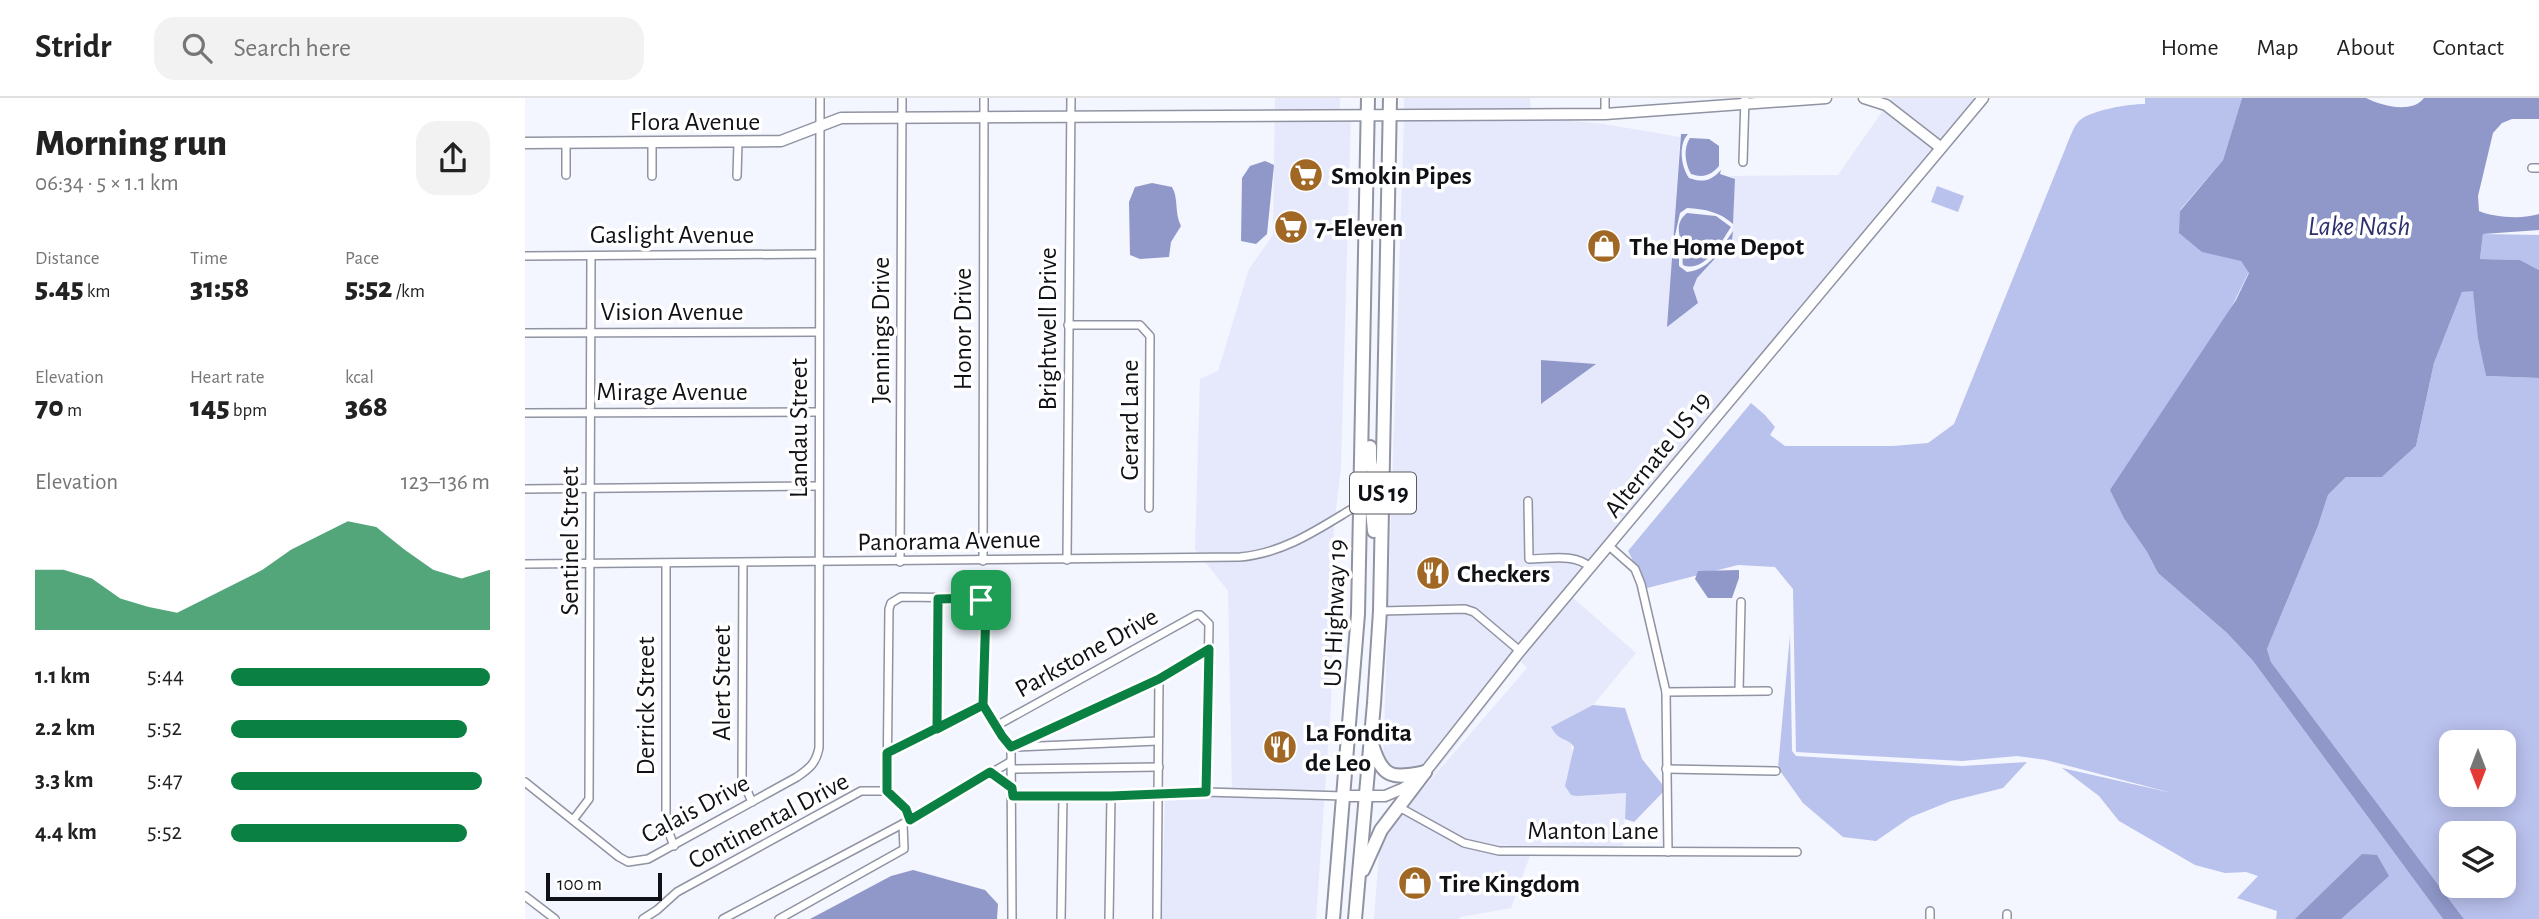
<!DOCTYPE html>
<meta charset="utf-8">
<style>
:root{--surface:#fff;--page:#f2f2f2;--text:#222;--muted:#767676;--line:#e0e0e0;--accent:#0b8043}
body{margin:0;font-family:"Alegreya Sans",sans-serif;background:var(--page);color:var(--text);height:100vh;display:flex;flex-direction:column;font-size:26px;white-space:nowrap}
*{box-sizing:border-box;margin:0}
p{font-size:23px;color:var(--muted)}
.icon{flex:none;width:38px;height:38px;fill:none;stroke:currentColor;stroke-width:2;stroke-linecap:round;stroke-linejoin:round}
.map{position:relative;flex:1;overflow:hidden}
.drawer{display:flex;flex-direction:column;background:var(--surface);width:525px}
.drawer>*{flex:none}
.needle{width:46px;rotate:180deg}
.tools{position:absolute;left:1914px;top:632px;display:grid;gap:14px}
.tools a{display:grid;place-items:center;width:77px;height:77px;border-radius:14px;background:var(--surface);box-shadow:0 4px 18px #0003;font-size:35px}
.scale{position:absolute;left:21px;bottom:18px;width:116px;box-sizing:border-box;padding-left:7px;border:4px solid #101116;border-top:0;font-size:19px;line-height:24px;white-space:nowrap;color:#101116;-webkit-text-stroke:5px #fff;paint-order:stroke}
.pin{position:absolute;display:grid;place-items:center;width:60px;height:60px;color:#fff;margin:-30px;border-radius:14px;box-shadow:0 4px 10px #0006}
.round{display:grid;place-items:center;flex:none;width:74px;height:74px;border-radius:21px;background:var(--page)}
.summary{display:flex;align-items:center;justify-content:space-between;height:119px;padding:0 35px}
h1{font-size:38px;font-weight:800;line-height:52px}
.figures{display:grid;grid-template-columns:repeat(3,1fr);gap:10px;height:119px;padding:7px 35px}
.figures div{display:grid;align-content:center}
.figures b{font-size:30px;font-weight:800}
.figures small{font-size:19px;font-weight:400}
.figures p{font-size:19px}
.chart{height:196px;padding:14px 35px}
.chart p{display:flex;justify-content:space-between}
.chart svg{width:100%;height:126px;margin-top:7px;fill:var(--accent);opacity:.7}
ul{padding:0 35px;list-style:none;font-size:23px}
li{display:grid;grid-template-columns:112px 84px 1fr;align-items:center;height:52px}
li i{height:18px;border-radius:9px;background:var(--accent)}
header{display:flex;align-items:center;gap:42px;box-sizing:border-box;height:98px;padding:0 35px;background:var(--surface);border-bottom:2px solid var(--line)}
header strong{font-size:33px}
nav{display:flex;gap:38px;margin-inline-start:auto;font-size:24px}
.search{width:490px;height:63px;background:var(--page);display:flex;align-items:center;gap:18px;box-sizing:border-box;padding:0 24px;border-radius:21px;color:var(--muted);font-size:26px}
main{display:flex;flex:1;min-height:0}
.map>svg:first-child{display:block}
.built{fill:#e5e9fb;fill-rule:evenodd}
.green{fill:#b9c1ed;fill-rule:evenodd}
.water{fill:#9098ca}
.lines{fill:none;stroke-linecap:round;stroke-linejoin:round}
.street-casing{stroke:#9093a2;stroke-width:10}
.secondary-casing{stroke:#9093a2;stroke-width:13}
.highway-casing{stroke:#9093a2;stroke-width:16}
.street{stroke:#fff;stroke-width:7}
.secondary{stroke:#fff;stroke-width:10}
.highway{stroke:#fff;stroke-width:12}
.route-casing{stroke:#fff;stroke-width:14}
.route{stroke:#0b8043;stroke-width:9}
.labels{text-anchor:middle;stroke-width:7;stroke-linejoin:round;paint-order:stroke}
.shield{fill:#fff;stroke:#58585c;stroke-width:2}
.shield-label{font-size:24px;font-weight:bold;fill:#101116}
.street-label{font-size:26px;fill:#101116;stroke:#fff}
.poi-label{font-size:26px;font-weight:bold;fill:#101116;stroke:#fff;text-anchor:start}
.water-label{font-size:28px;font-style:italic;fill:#2d306e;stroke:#fff}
</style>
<header>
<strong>Stridr</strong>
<div class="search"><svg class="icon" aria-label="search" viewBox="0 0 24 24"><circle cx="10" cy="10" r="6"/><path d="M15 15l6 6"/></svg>Search here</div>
<nav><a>Home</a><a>Map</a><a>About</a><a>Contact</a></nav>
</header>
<main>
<section class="drawer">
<div class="summary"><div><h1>Morning run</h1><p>06:34 · 5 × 1.1 km</p></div><a class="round"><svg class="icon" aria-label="share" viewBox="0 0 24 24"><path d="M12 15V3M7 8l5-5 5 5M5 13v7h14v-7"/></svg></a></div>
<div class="figures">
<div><p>Distance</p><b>5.45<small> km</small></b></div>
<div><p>Time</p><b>31:58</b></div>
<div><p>Pace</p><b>5:52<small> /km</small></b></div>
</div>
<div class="figures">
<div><p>Elevation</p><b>70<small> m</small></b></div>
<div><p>Heart rate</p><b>145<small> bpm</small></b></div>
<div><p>kcal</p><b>368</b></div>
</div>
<div class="chart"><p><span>Elevation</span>123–136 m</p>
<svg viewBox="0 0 160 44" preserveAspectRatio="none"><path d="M0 44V23L10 23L20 26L30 33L40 36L50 38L60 33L70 28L80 23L90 16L100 11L110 6L120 8L130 16L140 23L150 26L160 23V44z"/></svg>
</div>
<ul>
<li><b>1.1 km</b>5:44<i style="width:100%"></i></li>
<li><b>2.2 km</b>5:52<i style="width:91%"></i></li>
<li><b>3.3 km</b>5:47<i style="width:97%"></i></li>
<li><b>4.4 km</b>5:52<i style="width:91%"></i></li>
</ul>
</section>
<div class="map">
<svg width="2014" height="821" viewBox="0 0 2014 821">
<rect width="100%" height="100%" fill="#f3f5ff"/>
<!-- built -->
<g class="built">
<path d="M750,0h65v13h11l-10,357 -7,57 -3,179 -15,215h-154l3,-131 67,-1 -4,-196 -33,-42 5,-170 18,-8 31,-102 24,-34z"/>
<path d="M879,0h126l1,13 -127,1z"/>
<path d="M1367,0h85l-37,43 -51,-39z"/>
<path d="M1359,11l50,39 -416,500 -95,120 -21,4 -11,-3 -8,-7 21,-642 149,-1 51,5 76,13 -12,190 29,-49 35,-38 3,-61 -7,-3 110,-1zM1016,262l54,4 -53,40z"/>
<path d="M1046,498l65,57 -43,52 -41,22 19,15 2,15 -7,22 5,16 55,-2 -3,53 -92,5 -39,-9 39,11 -20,55 -51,9 -1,2h-85l6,-78 50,-69zM996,564l6,6 -107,124 100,-130z"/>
</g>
<!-- green -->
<g class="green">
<path d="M1620,0h97l-19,62 -43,50 61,51 8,11 -124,248 22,32 11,21 69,60 26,28 190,258h-167l1,-8 -40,-13 21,-22 -12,-4 -21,1 -30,-8 -76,-44 -20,-25 -37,-28 110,25 -126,-33 -29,-4 -55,5 -166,-9 -3,-163 -18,-22 -37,-2 -91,23 -19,-37 123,-148 14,12 10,12 -5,8 15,11h108l35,-3 26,-19 112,-277c3,-7 7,-20 13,-26 12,-11 49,-17 66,-17z"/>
<path d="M1412,88l27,10 -6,16 -27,-10z"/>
<path d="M1958,136l56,1v35l-19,-10 -40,-1z"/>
<path d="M1948,192l13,86 53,2v541h-75l-193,-257 -4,-13 51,-123 10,-31 18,-18h36l34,-31 18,-83 28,-71zM1927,644h52v52h-52zM1927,735h52v53h-52z"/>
<path d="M1265,537l2,116 4,5 166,10 65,-4 -24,26 -52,13 -40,16 -35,24 -33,-4 -40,-34 -25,-35z"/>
<path d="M1068,607l32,3 17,51 24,30 -32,33 -9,-3 1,-26 -49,3 -6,-1 -6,-9 9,-39c-6,-10 -14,-4 -23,-20z"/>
</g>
<!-- water -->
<g class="water">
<path d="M1717,0h124c16,8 46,16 58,0h115v21h-27l-10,4 -9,10 -15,63 1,15c16,7 45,8 60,3v16l-56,4 -3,25 40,1 19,10v108l-53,-2 -8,-38 -5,-47 -11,1 -28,71 -18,83 -34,31h-36l-18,18 -10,31 -51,123 4,13 193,257h-21l-190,-258 -26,-28 -69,-60 -11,-21 -22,-32 -15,-30 126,-190 13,-27 -8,-12 -39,-9 -23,-19 1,-22 43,-51z"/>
<path d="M1156,36h7c-10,11 -7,33 1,44 14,5 22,3 32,-8l-1,4 15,5 -2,45c-13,-12 -28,-15 -46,-16l-7,5 -6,27 5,15v11l8,6c23,-2 34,-24 46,-41l-1,9 -35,38 -4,10 5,15 -31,24z"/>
<path d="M1165,40l19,1 10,7v20c-9,10 -16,12 -28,8 -6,-10 -8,-26 -1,-36z"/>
<path d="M740,63l9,4 -7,69 -11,10 -15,-3 1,-63 8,-12z"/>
<path d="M627,85l20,4c7,12 2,26 9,39l-10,16 -2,15 -29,2 -10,-4 -1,-53 6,-15z"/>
<path d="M1162,115l29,3 15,11c-9,14 -27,47 -48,38 -1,-4 0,-8 0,-12 -1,-14 -11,-28 4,-40z"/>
<path d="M1016,262l55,4 -55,40z"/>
<path d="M1214,472v8l-7,20h-24l-13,-19 3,-8z"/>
<path d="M1837,756l15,1 12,21 -48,43h-46z"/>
<path d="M388,772l72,20 13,14 -1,15h-187l81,-43z"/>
</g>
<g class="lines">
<!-- street casing -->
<g class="street-casing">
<g id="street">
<path d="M1080,16v-16"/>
<path d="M41,44v33"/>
<path d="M127,44v34"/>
<path d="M1218,64l2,-64"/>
<path d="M2007,70h7"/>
<path d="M212,78l1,-33"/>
<path d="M0,158l294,-2"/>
<path d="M543,227h72l10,11 -1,172"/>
<path d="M0,235l294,-1"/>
<path d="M0,315l293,-1"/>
<path d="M0,391l294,-3"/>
<path d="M1003,403l1,58c21,0 45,-6 61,8"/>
<path d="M1083,447l27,24 6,15 25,108 2,160"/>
<path d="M542,462l4,-462"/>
<path d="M458,463l1,-463"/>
<path d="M375,464l2,-464"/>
<path d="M218,465l-1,216 10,23"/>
<path d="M0,466l715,-7c46,-4 81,-30 120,-53"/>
<path d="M141,466v261l8,21"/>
<path d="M855,513l85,-2 9,3 46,39"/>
<path d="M1214,593l2,-89"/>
<path d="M1141,594l102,-1"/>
<path d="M471,628l200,-111h4l9,9 -3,168"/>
<path d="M412,631l1,-130"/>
<path d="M486,649l148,-68 50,-30"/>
<path d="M491,649l142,-6"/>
<path d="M361,655l97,-48"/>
<path d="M488,671l146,-2"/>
<path d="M1141,671l110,2"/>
<path d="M465,674l22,16"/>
<path d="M0,684l94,75 9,5 20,-3 149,-82c13,-9 19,-14 22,-29l1,-650"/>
<path d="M362,693l2,-182 2,-6 10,-6 76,1 4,2 5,8 -3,97 19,31 9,11 1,172"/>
<path d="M488,698h98l95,-4 137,4"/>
<path d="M874,709l65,36 35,8 298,1"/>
<path d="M48,722l16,-21 2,-543"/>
<path d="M0,798l30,23"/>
<path d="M1405,813v8"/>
<path d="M118,821l14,-9 20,-18 184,-101h26l19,18 4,11"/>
<path d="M198,821l187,-99 100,-58"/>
<path d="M254,821l125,-70 -1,-25"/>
<path d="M536,821l2,-123"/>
<path d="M584,821l2,-123"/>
<path d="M632,821l2,-240"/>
<path d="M1482,821v-5"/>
</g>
</g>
<!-- secondary casing -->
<g class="secondary-casing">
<g id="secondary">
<path d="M1339,0l22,7 54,42"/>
<path d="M0,45l256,-2 60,-23 764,-4 221,-16"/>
<path d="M818,698h42l19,-8 21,-16 95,-121 463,-553"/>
</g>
</g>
<!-- highway casing -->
<g class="highway-casing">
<g id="highway">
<path d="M845,349c0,13 -2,26 13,28"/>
<path d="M836,405l11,7 2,21"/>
<path d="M847,646c10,35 21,35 53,28"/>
<path d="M838,772l18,-40 44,-58"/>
<path d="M808,821l25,-305 10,-516"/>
<path d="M830,821l19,-216 6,-92 10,-513"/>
</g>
</g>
<!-- street -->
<use href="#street" class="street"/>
<!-- secondary -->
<use href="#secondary" class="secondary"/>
<!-- highway -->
<use href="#highway" class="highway"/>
</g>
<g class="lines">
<!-- route casing -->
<g class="route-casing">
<path id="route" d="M456,502l5,8 -3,97 -96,48v38l19,18 4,11 80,-48 22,16 1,8h98l95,-4 3,-143 -50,30 -148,68 -9,-11 -19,-31 -46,24 1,-130 39,-1 4,2"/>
</g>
<!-- route -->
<use href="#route" class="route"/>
</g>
<!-- icons -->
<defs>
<g id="supermarket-disc" transform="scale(1.75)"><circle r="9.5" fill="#a06824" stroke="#fff"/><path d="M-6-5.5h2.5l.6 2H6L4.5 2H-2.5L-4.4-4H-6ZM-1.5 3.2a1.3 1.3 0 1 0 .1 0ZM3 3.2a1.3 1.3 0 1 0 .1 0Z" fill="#fff"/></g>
<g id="shop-disc" transform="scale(1.75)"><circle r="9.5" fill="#a06824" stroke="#fff"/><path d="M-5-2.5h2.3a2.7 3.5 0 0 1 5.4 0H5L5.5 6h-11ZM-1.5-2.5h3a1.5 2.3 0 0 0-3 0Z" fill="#fff"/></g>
<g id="restaurant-disc" transform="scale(1.75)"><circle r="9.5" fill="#a06824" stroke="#fff"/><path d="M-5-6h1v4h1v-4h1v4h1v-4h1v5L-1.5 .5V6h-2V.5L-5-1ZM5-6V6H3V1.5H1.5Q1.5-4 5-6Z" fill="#fff"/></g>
</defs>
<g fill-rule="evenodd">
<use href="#supermarket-disc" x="781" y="77"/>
<use href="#supermarket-disc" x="766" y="129"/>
<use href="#shop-disc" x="1079" y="148"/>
<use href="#restaurant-disc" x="908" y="475"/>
<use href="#restaurant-disc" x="755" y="649"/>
<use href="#shop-disc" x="890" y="785"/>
</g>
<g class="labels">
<!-- shield labels -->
<rect class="shield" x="825" y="374.5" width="66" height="41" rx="5"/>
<g class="shield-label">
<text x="858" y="403">US 19</text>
</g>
<!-- street labels -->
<g class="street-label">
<text x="170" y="32">Flora Avenue</text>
<text x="147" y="145">Gaslight Avenue</text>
<text x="147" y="222">Vision Avenue</text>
<text transform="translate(437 231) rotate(-90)" y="9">Honor Drive</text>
<text transform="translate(522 231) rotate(-90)" y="9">Brightwell Drive</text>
<text transform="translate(355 232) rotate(-90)" y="9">Jennings Drive</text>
<text x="147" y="302">Mirage Avenue</text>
<text transform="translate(604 322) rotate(-90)" y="9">Gerard Lane</text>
<text transform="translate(273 330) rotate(-90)" y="9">Landau Street</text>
<text transform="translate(1132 356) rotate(-51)" y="9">Alternate US 19</text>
<text transform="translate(424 442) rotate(-1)" y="9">Panorama Avenue</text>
<text transform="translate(44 443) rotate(-90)" y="9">Sentinel Street</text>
<text transform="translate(809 515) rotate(-88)" y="9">US Highway 19</text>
<text transform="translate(561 554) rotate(-29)" y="9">Parkstone Drive</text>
<text transform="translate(196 585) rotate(-90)" y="9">Alert Street</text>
<text transform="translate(120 608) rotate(-90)" y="9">Derrick Street</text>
<text transform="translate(170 710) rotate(-28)" y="9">Calais Drive</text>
<text transform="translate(243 722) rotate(-28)" y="9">Continental Drive</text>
<text x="1068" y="741">Manton Lane</text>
</g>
<!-- poi labels -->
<g class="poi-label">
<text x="806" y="86">Smokin Pipes</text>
<text x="790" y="138">7-Eleven</text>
<text x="1104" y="157">The Home Depot</text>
<text x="932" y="484">Checkers</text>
<text x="780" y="643">La Fondita<tspan x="780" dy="30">de Leo</tspan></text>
<text x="914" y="794">Tire Kingdom</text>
</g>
<!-- water labels -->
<g class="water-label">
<text x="1834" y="137">Lake Nash</text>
</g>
</g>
</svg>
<div class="tools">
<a><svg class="needle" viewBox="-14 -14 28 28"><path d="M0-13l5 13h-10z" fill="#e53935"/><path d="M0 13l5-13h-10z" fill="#767676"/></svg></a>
<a><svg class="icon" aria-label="layers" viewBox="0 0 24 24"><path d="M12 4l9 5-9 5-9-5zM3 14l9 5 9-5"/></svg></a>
</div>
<div class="scale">100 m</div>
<div class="pin" style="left:456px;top:502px;background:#1e9e55"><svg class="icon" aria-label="arrive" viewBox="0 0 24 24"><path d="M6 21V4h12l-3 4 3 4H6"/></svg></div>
</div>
</main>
